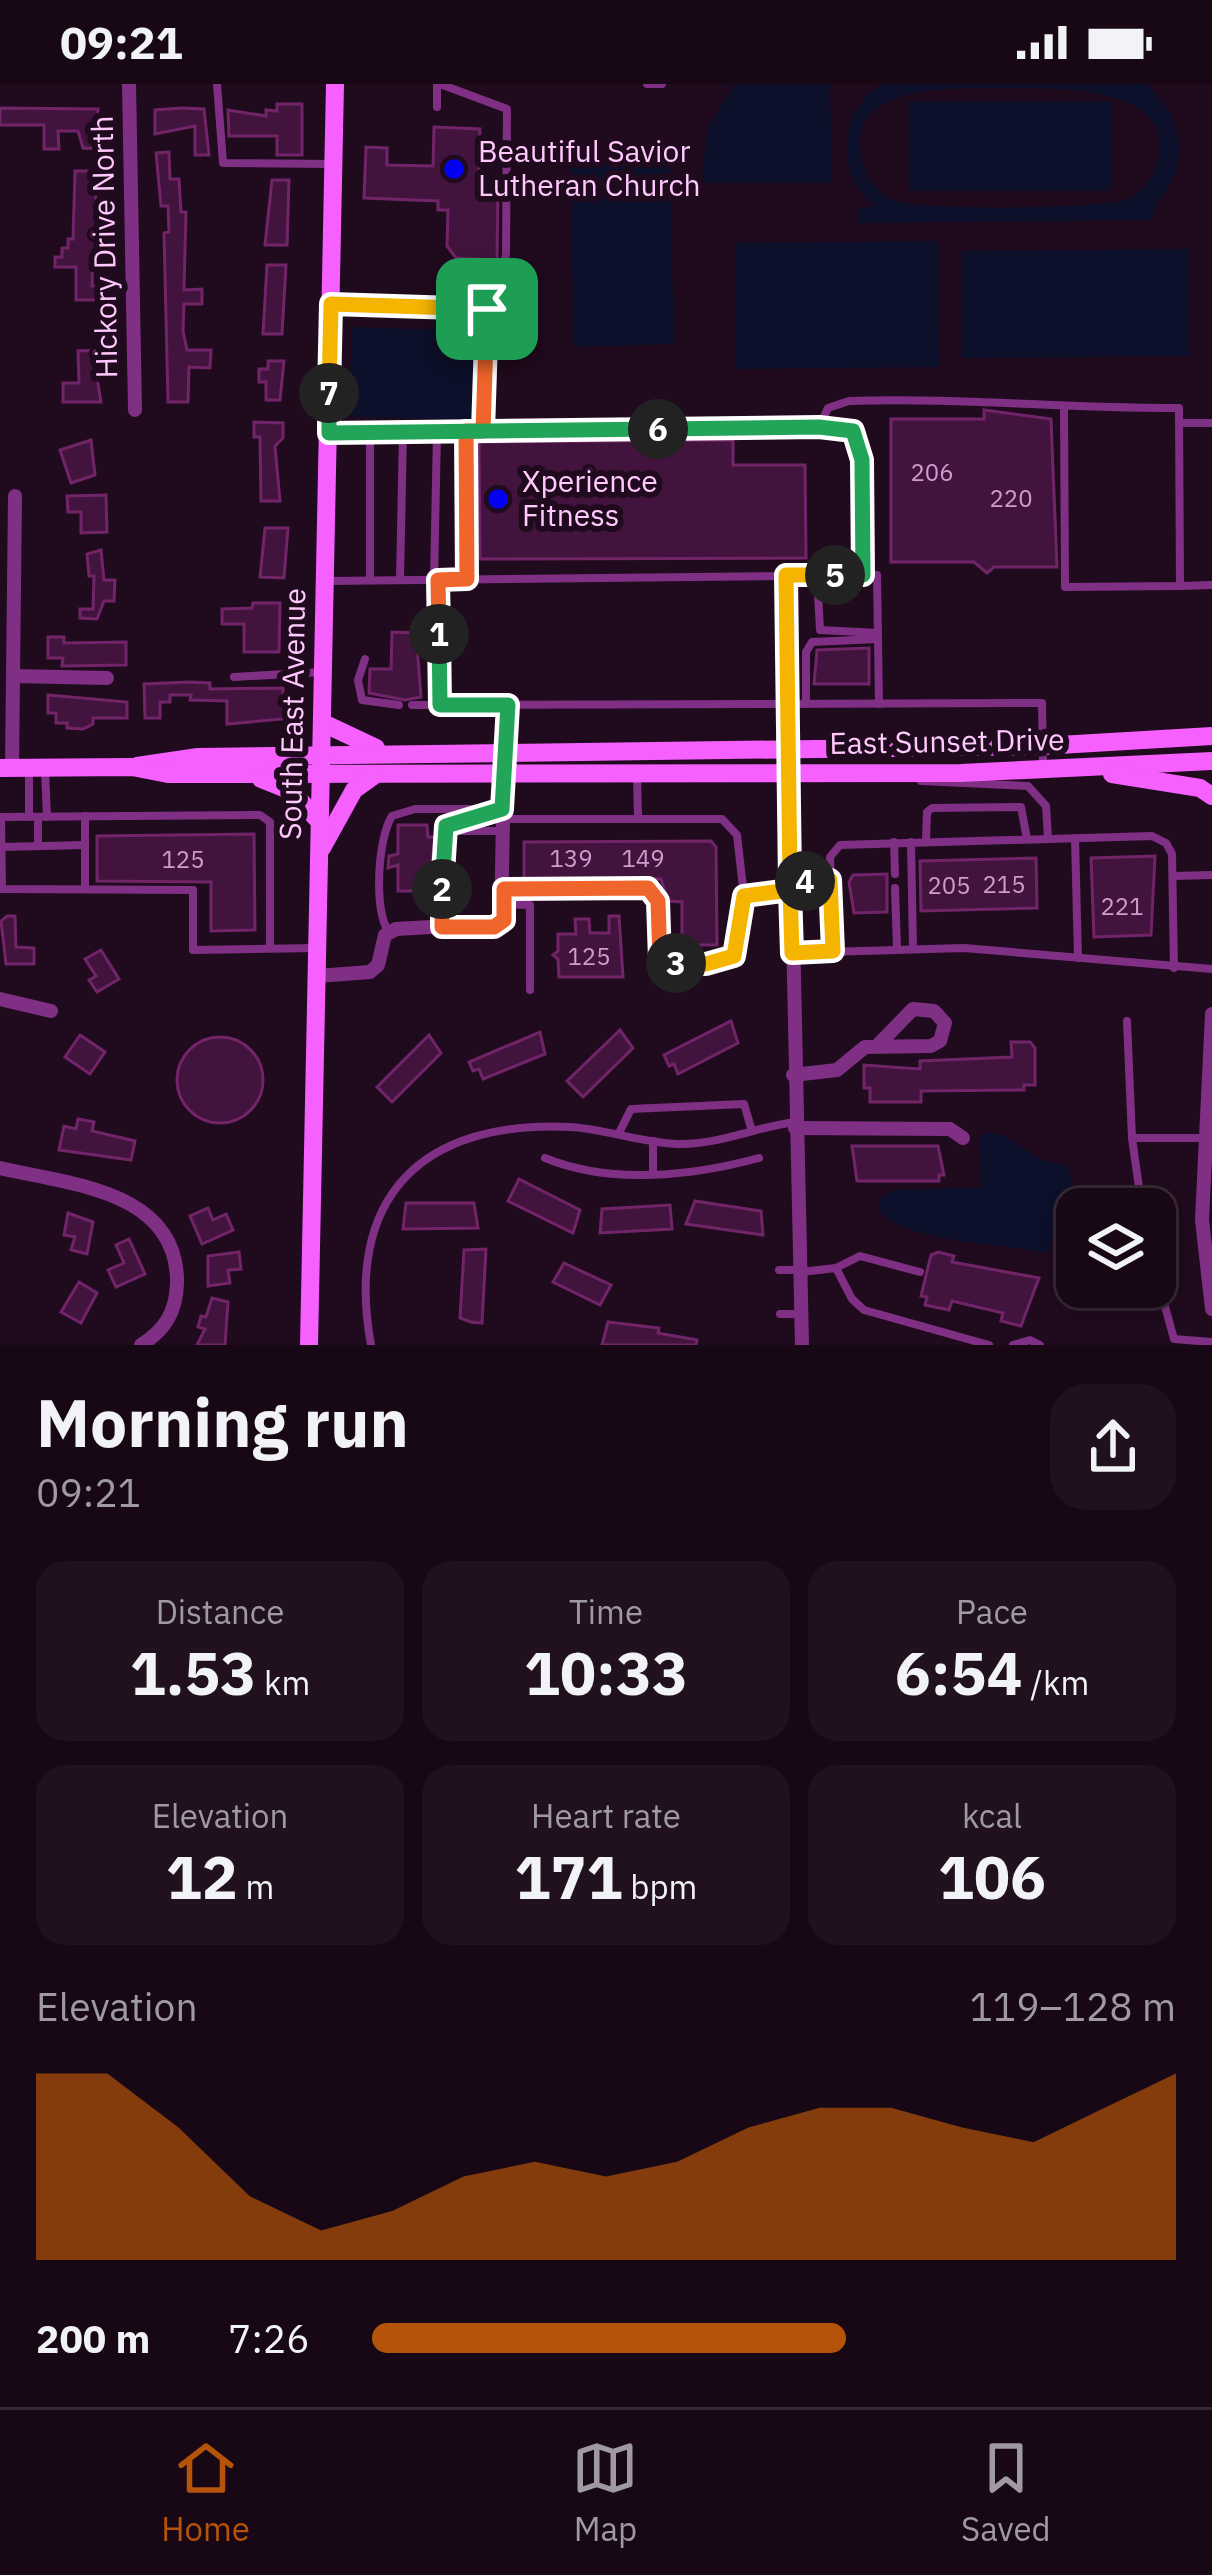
<!DOCTYPE html>
<meta charset="utf-8">
<style>
:root{--surface:#180816;--page:#21111f;--text:#f1f3f6;--muted:#9f9aa1;--line:#362935;--accent:#b45309}
body{margin:0;font-family:"IBM Plex Sans",sans-serif;background:var(--page);color:var(--text);height:100vh;display:flex;flex-direction:column;font-size:45px;white-space:nowrap}
*{box-sizing:border-box;margin:0}
p{font-size:39px;color:var(--muted)}
.icon{flex:none;width:66px;height:66px;fill:none;stroke:currentColor;stroke-width:2;stroke-linecap:round;stroke-linejoin:round}
.map{position:relative;height:1261px;overflow:hidden}
.panel{display:flex;flex-direction:column;background:var(--surface);flex:1}
.panel>*{flex:none}
.buttons{position:absolute;left:1056px;top:1104px;display:grid;gap:24px}
.buttons a{display:grid;place-items:center;width:120px;height:120px;border-radius:24px;background:var(--surface);box-shadow:0 6px 18px #0003,0 0 0 3px var(--line);font-size:60px}
.pin{position:absolute;display:grid;place-items:center;width:102px;height:102px;color:#fff;margin:-51px;border-radius:24px;box-shadow:0 6px 18px #0006}
.km{position:absolute;width:60px;height:60px;margin:-30px;border-radius:50%;background:#222;color:#fff;font-size:33px;line-height:60px;text-align:center}
.round{display:grid;place-items:center;flex:none;width:126px;height:126px;border-radius:36px;background:var(--page)}
.summary{display:flex;align-items:center;justify-content:space-between;height:204px;padding:0 36px}
h1{font-size:66px;font-weight:700;line-height:90px}
.figures{display:grid;grid-template-columns:repeat(3,1fr);gap:18px;height:204px;padding:12px 36px}
.figures div{display:grid;align-content:center;border-radius:30px;background:var(--page);text-align:center}
.figures b{font-size:60px;font-weight:700}
.figures small{font-size:33px;font-weight:400}
.figures p{font-size:33px}
.chart{height:336px;padding:24px 36px}
.chart p{display:flex;justify-content:space-between}
.chart svg{width:100%;height:216px;margin-top:12px;fill:var(--accent);opacity:.7}
ul{padding:0 36px;list-style:none;font-size:39px}
li{display:grid;grid-template-columns:192px 144px 1fr;align-items:center;height:90px}
li i{height:30px;border-radius:15px;background:var(--accent)}
.status{display:flex;justify-content:space-between;align-items:center;height:84px;padding:0 60px;background:var(--surface);direction:ltr}
.status svg{height:33px;fill:currentColor}
.menu{display:flex;justify-content:space-around;align-items:center;height:168px;border-top:3px solid var(--line);background:var(--surface);font-size:33px;color:var(--muted)}
.menu a{display:grid;justify-items:center;gap:6px}
.menu .selected{color:var(--accent)}
.map>svg:first-child{display:block}
.green{fill:#0d102a;fill-rule:evenodd}
.building{fill:#42143d;stroke:#712468;stroke-width:3}
.lines{fill:none;stroke-linecap:round;stroke-linejoin:round}
.service{stroke:#803084;stroke-width:8}
.minor{stroke:#803084;stroke-width:14}
.secondary{stroke:#f560ff;stroke-width:18}
.split-1-casing{stroke:#fff;stroke-width:24}
.split-2-casing{stroke:#fff;stroke-width:24}
.split-3-casing{stroke:#fff;stroke-width:24}
.split-4-casing{stroke:#fff;stroke-width:24}
.split-5-casing{stroke:#fff;stroke-width:24}
.split-6-casing{stroke:#fff;stroke-width:24}
.split-7-casing{stroke:#fff;stroke-width:24}
.split-8-casing{stroke:#fff;stroke-width:24}
.split-1{stroke:#f0652b;stroke-width:15}
.split-2{stroke:#22a559;stroke-width:15}
.split-3{stroke:#f0652b;stroke-width:15}
.split-4{stroke:#f5b400;stroke-width:15}
.split-5{stroke:#f5b400;stroke-width:15}
.split-6{stroke:#22a559;stroke-width:15}
.split-7{stroke:#22a559;stroke-width:15}
.split-8{stroke:#f5b400;stroke-width:15}
.poi-dot{fill:#0300f4;stroke:#200a1e;stroke-width:4.5}
.labels{text-anchor:middle;stroke-width:12;stroke-linejoin:round;paint-order:stroke}
.number-label{font-size:24px;fill:#d09ccd}
.poi-label{font-size:30px;fill:#ffc9fd;stroke:#200a1e;text-anchor:start}
.street-label{font-size:30px;fill:#ffc9fd;stroke:#200a1e}
</style>
<div class="status"><b>09:21</b><svg viewBox="0 0 49 12"><path d="M0 12V9h3v3zM5 12V6h3v6zM10 12V3h3v9zM15 12V0h3v12zM26 1h20v11H26zM47 4h2v5h-2z"/></svg></div>
<div class="map">
<svg width="1212" height="1261" viewBox="0 0 1212 1261">
<rect width="100%" height="100%" fill="#200a1e"/>
<!-- green -->
<g class="green">
<path d="M735,0h95l2,99h-131l7,-56z"/>
<path d="M882,0h264c31,28 44,65 22,103 -8,14 -15,17 -15,33l-295,3v-16h17c-41,-34 -37,-95 7,-123zM998,4c53,0 170,-4 162,65 -2,17 -14,36 -28,45 -20,12 -215,12 -238,3 -16,-7 -29,-24 -32,-42 -17,-75 87,-71 136,-71z"/>
<rect x="909" y="17" width="202" height="90"/>
<path d="M670,76l4,184 -100,3 -4,-185z"/>
<path d="M937,157l2,126 -203,2 -1,-126z"/>
<path d="M1189,165l1,107 -228,2 -1,-107z"/>
<path d="M351,243l127,4 -3,89 -125,-3z"/>
<path d="M985,1049l18,2 37,24 29,8 2,15 -23,72c-42,-11 -145,-11 -170,-44l3,-13 12,-7 88,-3 -1,-50z"/>
</g>
<!-- building -->
<g class="building">
<path d="M277,20h25v51h-25v-19h-48l-1,-26 38,6v-6l11,1z"/>
<path d="M0,24l98,1v40l-15,-1 -5,-17h-20l1,18h-15v-24h-44z"/>
<path d="M182,24l22,1 5,46h-14v-29l-40,8v-24z"/>
<path d="M434,43l46,2 -2,60 20,1 -1,70 -41,-2 -9,-12 1,-36h-10v-9l-74,-3 2,-51 21,1v17l46,1z"/>
<path d="M169,68l1,27h9l2,33h5l-2,78 18,-1v15h-18l-1,27 4,19h24l-1,18 -21,-1 -1,35h-20l-4,-169 5,-1 -1,-26h-7l-5,-53z"/>
<path d="M75,87h20l3,87h-5l-1,28h6v14h-22v-33h-21v-10h7v-9h6v-9h5z"/>
<path d="M272,96h17l-2,65h-22z"/>
<path d="M267,181h19l-4,69h-19z"/>
<path d="M100,266l1,15h-6l6,37h-38v-19h16l-1,-32z"/>
<path d="M268,277h16l-4,39h-14v-18h-7v-13h9z"/>
<path d="M984,326l67,9 6,148h-63l-7,6 -13,-11h-83v-143h93z"/>
<path d="M254,338l29,1v15l-8,8 5,55h-19l-1,-64h-6z"/>
<path d="M91,356l4,35 -24,8 -11,-33z"/>
<path d="M733,356v25h72l1,93 -326,1 -1,-117z"/>
<path d="M106,411l1,37 -26,1v-21h-13l-1,-16z"/>
<path d="M265,444h23l-4,50 -24,-1z"/>
<path d="M101,466l3,30h11l-1,21h-10l-7,18 -17,-1v-9h13l1,-33h-5l-2,-22z"/>
<path d="M253,519h27l-1,49h-35v-28h-22v-15l30,-1z"/>
<path d="M392,548l24,1 5,64 -16,3 -36,-7 1,-24h21z"/>
<path d="M48,553h16v6l62,-1v23l-64,1 1,-8h-15z"/>
<path d="M869,564v36h-55l3,-34z"/>
<path d="M190,598l20,1v6l73,-1v31l-56,5v-23l-37,-1 1,-5h-21v7h-10v16h-15l-1,-34z"/>
<path d="M48,611l79,7v16h-34v6l-10,5 -16,-1v-5h-11v-10h-8z"/>
<path d="M398,741h29l1,12h7l-6,54h-31v-26l-10,3 1,-12 9,-2z"/>
<path d="M254,750l1,96 -44,1v-49l-114,-1v-45z"/>
<path d="M711,757l5,6 1,98h-35v-43l-14,-1 -7,-22h-137v-37z"/>
<path d="M1155,772l-4,79 -57,2 -3,-79z"/>
<path d="M1036,774l1,50 -116,3 -1,-50z"/>
<path d="M887,790v38l-33,1 -5,-31 4,-7z"/>
<path d="M7,832h8l1,31 18,1v16h-28l-5,-43z"/>
<path d="M609,832h10l4,61h-64l-1,-18 -5,-4 5,-4v-17h18l-1,-15h14l1,14h19z"/>
<path d="M101,866l18,29 -22,13 -8,-12 7,-4 -11,-17z"/>
<path d="M731,937l7,22 -60,31 -4,-10 -5,2 -5,-11z"/>
<path d="M620,946l13,18 -50,49 -16,-16z"/>
<path d="M540,948l5,22 -62,25 -4,-10 -6,2 -4,-9z"/>
<path d="M80,951l25,17 -15,22 -25,-17z"/>
<path d="M429,951l12,18 -49,49 -15,-15z"/>
<circle cx="220" cy="996" r="43"/>
<path d="M1011,958h19l5,6v37h-11v5l-103,1v11h-51v-14h-6v-23l56,4v-8l92,-4z"/>
<path d="M78,1035l16,3 -2,9 43,10 -4,19 -72,-10 5,-24 12,3z"/>
<path d="M852,1062h86l6,29h-5v6h-82z"/>
<path d="M519,1095l61,31 -7,23 -65,-32z"/>
<path d="M695,1117l66,10 2,24 -77,-11z"/>
<path d="M406,1119h68l4,25 -75,1z"/>
<path d="M670,1121l2,24 -72,4 2,-24z"/>
<path d="M208,1124l5,12 13,-6 7,16 -31,14 -12,-28z"/>
<path d="M68,1129l25,9 -6,32 -16,-4 4,-13 -11,-2z"/>
<path d="M129,1155l16,35 -29,13 -8,-17 16,-7 -8,-18z"/>
<path d="M486,1165l-4,74 -11,-1 -11,-4 4,-68z"/>
<path d="M239,1168l2,17 -13,1 2,13 -22,3v-30z"/>
<path d="M938,1168l16,4 -2,6 87,16 -18,48 -20,-5 2,-8 -51,-12 -3,9 -24,-5 2,-8 -6,-1 10,-41z"/>
<path d="M564,1179l47,22 -11,20 -47,-23z"/>
<path d="M79,1198l18,11 -16,30 -20,-11z"/>
<path d="M212,1214l16,4 -3,43h-28l8,-16 -7,-2 3,-11 5,1z"/>
<path d="M608,1238l51,6 -1,5 39,7 -1,5h-94z"/>
</g>
<g class="lines">
<!-- service -->
<g class="service">
<path d="M217,0l6,79 110,1"/>
<path d="M647,0h15"/>
<path d="M437,23v-23"/>
<path d="M332,220l157,5 8,-5 9,-50 1,-145 -67,-25"/>
<path d="M1179,339h33"/>
<path d="M819,343l9,-19 21,-7c111,-4 219,8 330,7l1,178 -115,1 -1,-179"/>
<path d="M467,347v148"/>
<path d="M483,347l4,-122"/>
<path d="M329,349l519,-5c24,20 14,114 15,147"/>
<path d="M817,491l3,55 58,3"/>
<path d="M786,492l3,171"/>
<path d="M370,496v-147"/>
<path d="M400,496l3,-148"/>
<path d="M434,496l3,-148"/>
<path d="M438,496l2,125 602,-2 1,63"/>
<path d="M328,497l549,-6 2,129"/>
<path d="M1180,502l32,-1"/>
<path d="M365,575l-7,21 4,20 37,5"/>
<path d="M234,593l89,-5"/>
<path d="M806,620v-52l6,-10 66,-3"/>
<path d="M412,621h28"/>
<path d="M508,621v44"/>
<path d="M29,685v48"/>
<path d="M45,686l2,47"/>
<path d="M637,690l1,44"/>
<path d="M921,697l107,5 18,20 2,32"/>
<path d="M85,732v73"/>
<path d="M0,733l260,-2 10,7v125"/>
<path d="M1,733l1,72 191,1v60l123,-2"/>
<path d="M504,735h218l15,16 7,61"/>
<path d="M443,747h58"/>
<path d="M1075,754l3,120"/>
<path d="M926,757l1,-29 5,-4 89,-1 6,32"/>
<path d="M894,758l1,32"/>
<path d="M911,758l2,107"/>
<path d="M38,762v-29"/>
<path d="M1,763l84,-2"/>
<path d="M1173,792l39,-1"/>
<path d="M792,797l38,-1"/>
<path d="M895,804l2,61"/>
<path d="M504,805l144,-1 10,13 2,58 46,5 28,-9 10,-59 46,-6"/>
<path d="M504,820l26,1v85"/>
<path d="M442,840l1,-94 8,-9 32,-2 18,-9"/>
<path d="M389,848c-16,-20 -11,-95 3,-116l23,-7h87"/>
<path d="M833,867l-3,-94 10,-12 312,-9 14,7 6,11 2,114"/>
<path d="M793,869l171,-5 248,21"/>
<path d="M1127,937l5,117h73"/>
<path d="M619,1049l12,-24 113,-5 8,27"/>
<path d="M1132,1054l10,71"/>
<path d="M653,1057v33"/>
<path d="M545,1074c66,27 147,18 214,0"/>
<path d="M836,1184l16,31 12,11 125,35"/>
<path d="M779,1186h21"/>
<path d="M1155,1186l19,69 38,3"/>
<path d="M801,1188l35,-4 24,-12 60,16"/>
<path d="M780,1230h22"/>
<path d="M371,1261c-27,-147 50,-225 199,-218 36,2 72,16 108,17 40,1 78,-17 117,-22"/>
<path d="M1013,1261l17,-5 10,5"/>
</g>
<!-- minor -->
<g class="minor">
<path d="M129,0l6,326"/>
<path d="M13,592l94,2"/>
<path d="M789,663l13,598"/>
<path d="M12,684l3,-272"/>
<path d="M317,892l53,-4 8,-7 7,-30 11,-6 105,-6 3,-156"/>
<path d="M0,915l51,12"/>
<path d="M1212,930l-10,206 10,89"/>
<path d="M793,991l44,-5 28,-23 66,-1 9,-5 5,-18 -11,-12 -21,-2 -36,37"/>
<path d="M795,1044l155,1 13,9"/>
<path d="M0,1084c68,16 179,22 177,116 -1,28 -12,46 -36,61"/>
</g>
<!-- secondary -->
<g class="secondary">
<path d="M323,639l53,25"/>
<path d="M137,682l61,-9 844,-11 170,-10"/>
<path d="M0,684l132,-1 36,7 793,-1 251,-12"/>
<path d="M1112,690l88,14 12,8"/>
<path d="M261,695l30,12 29,31"/>
<path d="M322,764l32,-58 21,-15"/>
<path d="M309,1261l26,-1261"/>
</g>
</g>
<g class="lines">
<!-- split-1 casing -->
<g class="split-1-casing">
<path id="split-1" d="M439,550l-1,-54 29,-1 -1,-148h17l4,-122"/>
</g>
<!-- split-2 casing -->
<g class="split-2-casing">
<path id="split-2" d="M439,550l1,71h68l-6,104 -56,17 -4,63"/>
</g>
<!-- split-3 casing -->
<g class="split-3-casing">
<path id="split-3" d="M442,805v38h52l10,-7v-31l144,-1 10,13 2,58 16,4"/>
</g>
<!-- split-4 casing -->
<g class="split-4-casing">
<path id="split-4" d="M676,879l30,1 28,-8 10,-60 46,-6 2,63 41,-2 -3,-71 -25,1"/>
</g>
<!-- split-5 casing -->
<g class="split-5-casing">
<path id="split-5" d="M805,797h-15l-4,-306h49"/>
</g>
<!-- split-6 casing -->
<g class="split-6-casing">
<path id="split-6" d="M658,345l161,-2 34,4 9,29 1,115h-28"/>
</g>
<!-- split-7 casing -->
<g class="split-7-casing">
<path id="split-7" d="M329,309v40l329,-4"/>
</g>
<!-- split-8 casing -->
<g class="split-8-casing">
<path id="split-8" d="M329,309l2,-89 156,5"/>
</g>
<!-- split-1 -->
<use href="#split-1" class="split-1"/>
<!-- split-2 -->
<use href="#split-2" class="split-2"/>
<!-- split-3 -->
<use href="#split-3" class="split-3"/>
<!-- split-4 -->
<use href="#split-4" class="split-4"/>
<!-- split-5 -->
<use href="#split-5" class="split-5"/>
<!-- split-6 -->
<use href="#split-6" class="split-6"/>
<!-- split-7 -->
<use href="#split-7" class="split-7"/>
<!-- split-8 -->
<use href="#split-8" class="split-8"/>
</g>
<!-- markers -->
<g class="poi-dot">
<circle cx="454" cy="85" r="12"/>
<circle cx="498" cy="415" r="12"/>
</g>
<g class="labels">
<!-- number labels -->
<g class="number-label">
<text x="932" y="397">206</text>
<text x="1011" y="423">220</text>
<text x="571" y="783">139</text>
<text x="643" y="783">149</text>
<text x="183" y="784">125</text>
<text x="1004" y="809">215</text>
<text x="949" y="810">205</text>
<text x="1122" y="831">221</text>
<text x="589" y="881">125</text>
</g>
<!-- poi labels -->
<g class="poi-label">
<text x="478" y="78">Beautiful Savior<tspan x="478" dy="34">Lutheran Church</tspan></text>
<text x="522" y="408">Xperience<tspan x="522" dy="34">Fitness</tspan></text>
</g>
<!-- street labels -->
<g class="street-label">
<text transform="translate(105 163) rotate(-91)" y="10">Hickory Drive North</text>
<text transform="translate(293 630) rotate(-89)" y="10">South East Avenue</text>
<text transform="translate(947 658) rotate(-1)" y="10">East Sunset Drive</text>
</g>
</g>
</svg>
<div class="buttons">
<a><svg class="icon" aria-label="layers" viewBox="0 0 24 24"><path d="M12 4l9 5-9 5-9-5zM3 14l9 5 9-5"/></svg></a>
</div>
<div class="pin" style="left:487px;top:225px;background:#1e9e55"><svg class="icon" aria-label="arrive" viewBox="0 0 24 24"><path d="M6 21V4h12l-3 4 3 4H6"/></svg></div>
<b class="km" style="left:439px;top:550px">1</b>
<b class="km" style="left:442px;top:805px">2</b>
<b class="km" style="left:676px;top:879px">3</b>
<b class="km" style="left:805px;top:797px">4</b>
<b class="km" style="left:835px;top:491px">5</b>
<b class="km" style="left:658px;top:345px">6</b>
<b class="km" style="left:329px;top:309px">7</b>
</div>
<section class="panel">
<div class="summary"><div><h1>Morning run</h1><p>09:21</p></div><a class="round"><svg class="icon" aria-label="share" viewBox="0 0 24 24"><path d="M12 15V3M7 8l5-5 5 5M5 13v7h14v-7"/></svg></a></div>
<div class="figures">
<div><p>Distance</p><b>1.53<small> km</small></b></div>
<div><p>Time</p><b>10:33</b></div>
<div><p>Pace</p><b>6:54<small> /km</small></b></div>
</div>
<div class="figures">
<div><p>Elevation</p><b>12<small> m</small></b></div>
<div><p>Heart rate</p><b>171<small> bpm</small></b></div>
<div><p>kcal</p><b>106</b></div>
</div>
<div class="chart"><p><span>Elevation</span>119–128 m</p>
<svg viewBox="0 0 160 44" preserveAspectRatio="none"><path d="M0 44V6L10 6L20 17L30 31L40 38L50 34L60 27L70 24L80 27L90 24L100 17L110 13L120 13L130 17L140 20L150 13L160 6V44z"/></svg>
</div>
<ul>
<li><b>200 m</b>7:26<i style="width:59%"></i></li>
</ul>
</section>
<nav class="menu">
<a class="selected"><svg class="icon" aria-label="home" viewBox="0 0 24 24"><path d="M3 11l9-7 9 7M6 9v11h12V9"/></svg>Home</a>
<a><svg class="icon" aria-label="map" viewBox="0 0 24 24"><path d="M3 6l6-2 6 2 6-2v14l-6 2-6-2-6 2zM9 4v14M15 6v14"/></svg>Map</a>
<a><svg class="icon" aria-label="saved" viewBox="0 0 24 24"><path d="M7 4h10v16l-5-4-5 4z"/></svg>Saved</a>
</nav>
